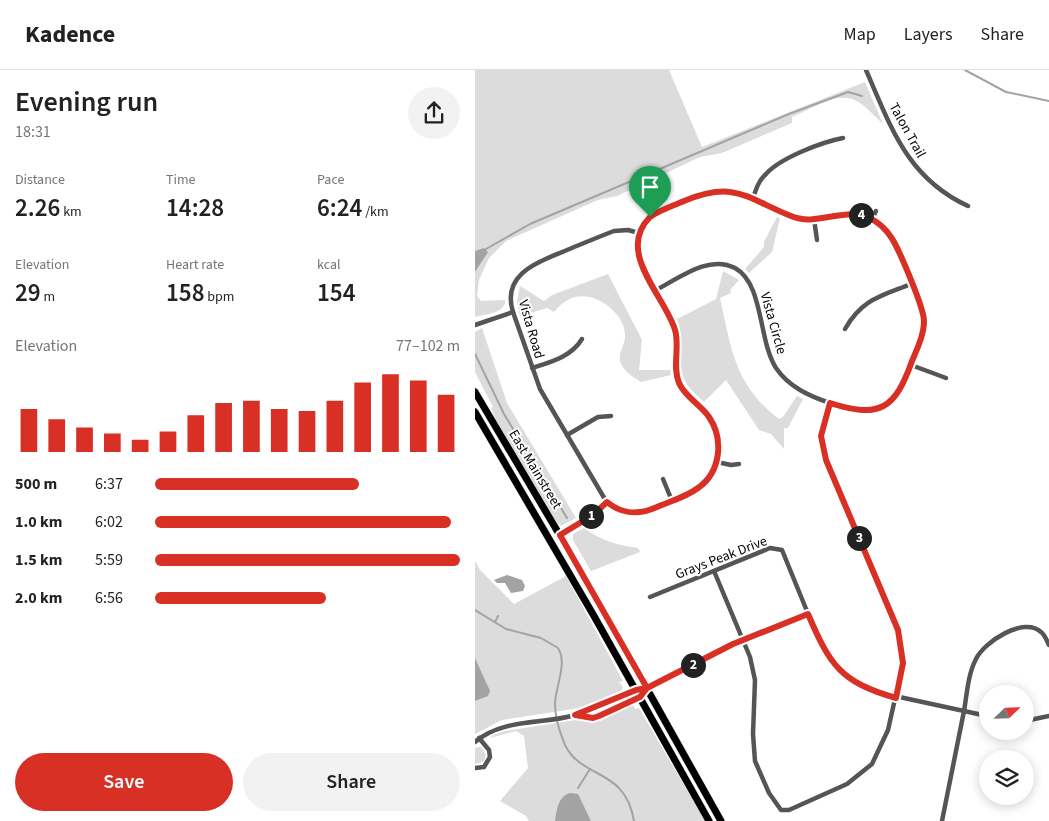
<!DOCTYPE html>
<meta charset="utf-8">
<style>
:root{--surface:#fff;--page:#f2f2f2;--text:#222;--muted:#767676;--line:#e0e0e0;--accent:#d93025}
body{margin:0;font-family:"Source Sans 3",sans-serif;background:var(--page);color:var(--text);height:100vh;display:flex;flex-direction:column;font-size:19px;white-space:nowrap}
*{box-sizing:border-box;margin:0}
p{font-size:16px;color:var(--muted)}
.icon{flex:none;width:28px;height:28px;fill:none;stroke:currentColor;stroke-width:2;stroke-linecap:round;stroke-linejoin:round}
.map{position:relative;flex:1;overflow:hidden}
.sheet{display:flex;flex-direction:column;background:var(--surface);width:475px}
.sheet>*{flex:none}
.needle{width:32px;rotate:67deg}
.fabs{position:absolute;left:504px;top:615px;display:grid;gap:10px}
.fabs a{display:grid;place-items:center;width:55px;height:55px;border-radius:50%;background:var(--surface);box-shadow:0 2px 12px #0003;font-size:25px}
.pin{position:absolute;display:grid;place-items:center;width:42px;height:42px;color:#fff;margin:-51px -21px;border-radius:50% 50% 50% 0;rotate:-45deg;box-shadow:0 0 5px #0007}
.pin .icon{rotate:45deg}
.km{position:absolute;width:25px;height:25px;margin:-12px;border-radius:50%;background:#222;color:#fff;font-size:14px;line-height:25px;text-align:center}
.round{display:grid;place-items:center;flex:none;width:52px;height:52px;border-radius:26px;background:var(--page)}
.head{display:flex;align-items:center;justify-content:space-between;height:85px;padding:0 15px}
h1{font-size:28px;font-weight:600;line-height:38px}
.figures{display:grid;grid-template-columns:repeat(3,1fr);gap:8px;height:85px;padding:5px 15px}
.figures div{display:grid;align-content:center}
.figures b{font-size:25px;font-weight:600}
.figures small{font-size:14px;font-weight:400}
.figures p{font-size:14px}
.chart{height:140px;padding:10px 15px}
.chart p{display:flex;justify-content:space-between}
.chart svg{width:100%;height:90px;margin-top:5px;stroke:var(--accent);stroke-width:6}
.action{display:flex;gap:10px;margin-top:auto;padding:10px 15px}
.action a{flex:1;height:58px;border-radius:30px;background:var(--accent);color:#fff;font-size:20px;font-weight:600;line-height:58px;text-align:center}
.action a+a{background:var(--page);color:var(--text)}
ul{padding:0 15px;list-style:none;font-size:16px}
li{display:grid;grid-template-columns:80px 60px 1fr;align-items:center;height:38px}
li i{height:12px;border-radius:6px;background:var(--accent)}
header{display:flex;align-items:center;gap:30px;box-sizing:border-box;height:70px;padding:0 25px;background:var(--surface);border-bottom:1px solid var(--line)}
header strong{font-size:24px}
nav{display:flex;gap:28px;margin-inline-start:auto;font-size:18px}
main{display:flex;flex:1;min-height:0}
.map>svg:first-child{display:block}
.green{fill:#dcdcdc}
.water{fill:#a3a3a3}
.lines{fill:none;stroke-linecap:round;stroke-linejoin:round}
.stream{stroke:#a3a3a3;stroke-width:2}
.primary-casing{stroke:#dbdbdb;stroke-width:8}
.minor{stroke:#555;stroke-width:4.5}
.primary{stroke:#000;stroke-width:7}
.route-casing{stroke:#fff;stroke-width:10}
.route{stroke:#d93025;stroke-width:6}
.labels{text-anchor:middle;stroke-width:4;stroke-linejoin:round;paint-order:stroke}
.street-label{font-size:14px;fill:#000;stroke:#fff}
</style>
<header>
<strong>Kadence</strong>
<nav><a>Map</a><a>Layers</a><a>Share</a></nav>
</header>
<main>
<section class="sheet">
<div class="head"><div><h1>Evening run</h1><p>18:31</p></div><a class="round"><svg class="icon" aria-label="share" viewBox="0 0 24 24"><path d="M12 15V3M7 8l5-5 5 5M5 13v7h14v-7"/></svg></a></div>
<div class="figures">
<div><p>Distance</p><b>2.26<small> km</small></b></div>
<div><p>Time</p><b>14:28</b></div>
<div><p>Pace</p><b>6:24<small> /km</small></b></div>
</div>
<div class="figures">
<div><p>Elevation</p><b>29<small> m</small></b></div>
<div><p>Heart rate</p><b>158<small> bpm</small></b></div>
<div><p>kcal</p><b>154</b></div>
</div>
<div class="chart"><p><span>Elevation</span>77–102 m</p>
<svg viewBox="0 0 160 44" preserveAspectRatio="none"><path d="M5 44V23M15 44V28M25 44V32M35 44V35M45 44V38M55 44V34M65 44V26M75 44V20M85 44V19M95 44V23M105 44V24M115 44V19M125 44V10M135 44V6M145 44V9M155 44V16"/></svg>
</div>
<ul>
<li><b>500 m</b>6:37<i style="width:67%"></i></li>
<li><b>1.0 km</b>6:02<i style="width:97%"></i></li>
<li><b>1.5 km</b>5:59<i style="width:100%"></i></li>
<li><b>2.0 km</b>6:56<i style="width:56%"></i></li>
</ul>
<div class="action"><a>Save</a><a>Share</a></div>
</section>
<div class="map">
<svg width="574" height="751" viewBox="0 0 574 751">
<rect width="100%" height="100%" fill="#fff"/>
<!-- green -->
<g class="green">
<path d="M0,0h194l33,77 163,-65 18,42c-9,-8 -19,-21 -31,-25 -18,-6 -43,11 -60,18v6l-70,30 -22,4 -83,39 -19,4 -92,41 -17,17 -10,22 -2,16 4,5 24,-1c1,13 -19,14 -30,17z"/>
<path d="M302,147l3,1 -8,34 -23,21 -4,-4 19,-22v-5z"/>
<path d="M248,201l16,9 -9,10 1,3 -11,5c11,50 15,88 59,121l4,-2 14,-21 6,3 -15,29h-4v21l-13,-15 -12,-4 -33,-50 -22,22c-6,-6 -15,-13 -19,-21 -9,-19 0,-42 -8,-62l39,-20z"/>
<path d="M133,204l34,66 -3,30h31l1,5 -30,7c-8,-5 -16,-10 -20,-18 -4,-9 3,-17 4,-26 2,-19 -18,-37 -35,-41 -16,-3 -26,3 -36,15l-7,-4 -27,8 -3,-14 3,-16 24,15 8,-6z"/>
<path d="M7,258l25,75 69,115 -15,8 -4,-3 -60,-101 -6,-14 2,-1 -18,-35v-40z"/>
<path d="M109,458c18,13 33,17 54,20l2,4 -49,19 -18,-31v-6z"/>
<path d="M0,491l5,9 34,34 52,-28 57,105 -4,1 4,5 -2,5 -41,16 -78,12 -27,14z"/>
<path d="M149,627l1,3 -18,11 -14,4v-5z"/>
<path d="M158,634l2,5 4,-1 66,113h-176l-3,-5 -26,-15 28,-33 -4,-32 -8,-5 -26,7 3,-3 12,-4 70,-11h21z"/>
<path d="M5,677c6,4 7,10 3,15l-8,2v-16z"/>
</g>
<!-- water -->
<g class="water">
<path d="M9,178l4,4 -13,20v-21z"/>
<path d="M32,505l15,5 3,6 -2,5 -12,2 -6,-10h-8l-3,-3z"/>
<path d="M0,588l15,33 -2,5 -13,5z"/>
<path d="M96,723l7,1 13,27h-36c2,-11 3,-26 16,-28z"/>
</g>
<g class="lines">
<!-- stream -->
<g class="stream">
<path d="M490,0l41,22 43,9"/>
<path d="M11,179l44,-25 259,-110 59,-22 14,4"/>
<path d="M0,284l29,60 63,104"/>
<path d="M0,540l31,19 35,9 17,10c10,15 -3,40 -3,56 0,14 5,29 10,41 17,35 60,22 69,76"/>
<path d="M20,552l3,-6"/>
<path d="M103,718l12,-19"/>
</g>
<!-- primary casing -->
<g class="primary-casing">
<g id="primary">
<path d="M0,322l106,179 140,250"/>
<path d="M0,342l119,204 115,205"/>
</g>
</g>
<!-- minor -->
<g class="minor">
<path d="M391,0c25,57 41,108 102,136"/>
<path d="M278,128c3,-9 6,-18 13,-24 14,-16 56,-32 77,-36"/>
<path d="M339,149l3,21"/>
<path d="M397,149l4,-8"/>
<path d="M164,163l-11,-3 -14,1c-16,6 -32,13 -47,19 -28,12 -66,23 -54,62l27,77 66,112 8,6 13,5 21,-1 50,-23 12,-12 8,-19 1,-16 -5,-16 -35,-44 -5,-53 -33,-66c-14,-35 11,-47 39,-59 18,-8 34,-15 55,-11 23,3 41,22 63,27 19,4 38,-9 57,-5 12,2 24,8 32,17 11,13 39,83 36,99 -2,13 -9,26 -14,38 -17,45 -35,49 -79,35 -21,-7 -41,-16 -54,-35 -18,-28 -12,-84 -41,-100 -27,-14 -57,11 -79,22"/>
<path d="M0,255l38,-13"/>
<path d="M370,259c17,-30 36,-33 66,-45"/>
<path d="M436,295l35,13"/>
<path d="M57,298c19,-6 39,-11 50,-29"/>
<path d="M92,365l31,-18 13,-1"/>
<path d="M242,392l14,3 8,-1"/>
<path d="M188,409l9,22"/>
<path d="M85,465l33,-20 14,-12"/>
<path d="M239,501l36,86 5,23 -2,54 2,27 14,32 12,17h8l58,-26 25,-20 16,-34 15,-67 -3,-24 -6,-19 -70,-166 -2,-22 8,-29"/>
<path d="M175,527l120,-49 12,2 40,98 20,24 16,13 23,8 83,18 -22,110"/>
<path d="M100,645l18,3 7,-2 40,-19 7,-9"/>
<path d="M512,646l-23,-5c3,-17 4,-37 12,-52 8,-17 48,-43 65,-27 4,3 6,9 8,13"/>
<path d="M550,651l24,-5"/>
<path d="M0,672c28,-24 66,-17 100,-27 25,-6 46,-24 72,-27l86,-44 75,-30"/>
<path d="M0,698l9,-1 6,-10 -1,-7 -10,-12"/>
</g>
<!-- primary -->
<use href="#primary" class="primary"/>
</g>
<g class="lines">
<!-- route casing -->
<g class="route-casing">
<path id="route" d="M175,147c-35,35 15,79 25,113 5,17 -3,36 4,53 6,14 22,22 30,34 15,22 12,55 -11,71 -12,9 -27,13 -41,19 -18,8 -34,8 -50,-5l-14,13 -33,20 87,153 -7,9 -41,19 -6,2 -18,-3 61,-25 11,-2 86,-44 75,-30c22,51 32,68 88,84l7,-35 -5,-33 -72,-170 -5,-24 9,-33c50,16 65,6 82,-42 5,-12 12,-26 12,-40 0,-13 -25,-72 -33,-84 -4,-6 -10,-12 -16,-16 -28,-18 -56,7 -84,-5 -45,-18 -56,-36 -107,-15 -11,5 -24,9 -34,16"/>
</g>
<!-- route -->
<use href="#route" class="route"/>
</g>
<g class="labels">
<!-- street labels -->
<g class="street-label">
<text transform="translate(433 60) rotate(61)" y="5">Talon Trail</text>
<text transform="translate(299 253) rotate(74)" y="5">Vista Circle</text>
<text transform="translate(57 259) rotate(74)" y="5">Vista Road</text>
<text transform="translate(61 399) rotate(59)" y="5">East Mainstreet</text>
<text transform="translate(246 487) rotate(-21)" y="5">Grays Peak Drive</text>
</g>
</g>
</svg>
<div class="fabs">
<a><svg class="needle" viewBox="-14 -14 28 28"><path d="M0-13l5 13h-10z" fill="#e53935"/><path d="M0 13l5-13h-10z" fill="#767676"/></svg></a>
<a><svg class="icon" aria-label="layers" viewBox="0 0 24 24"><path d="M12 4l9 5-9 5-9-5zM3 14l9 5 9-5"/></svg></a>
</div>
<div class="pin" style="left:175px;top:147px;background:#1e9e55"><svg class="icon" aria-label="arrive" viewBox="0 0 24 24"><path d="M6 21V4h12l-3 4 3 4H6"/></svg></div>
<b class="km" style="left:116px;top:446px">1</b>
<b class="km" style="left:218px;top:595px">2</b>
<b class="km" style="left:384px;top:468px">3</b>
<b class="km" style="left:386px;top:145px">4</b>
</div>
</main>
